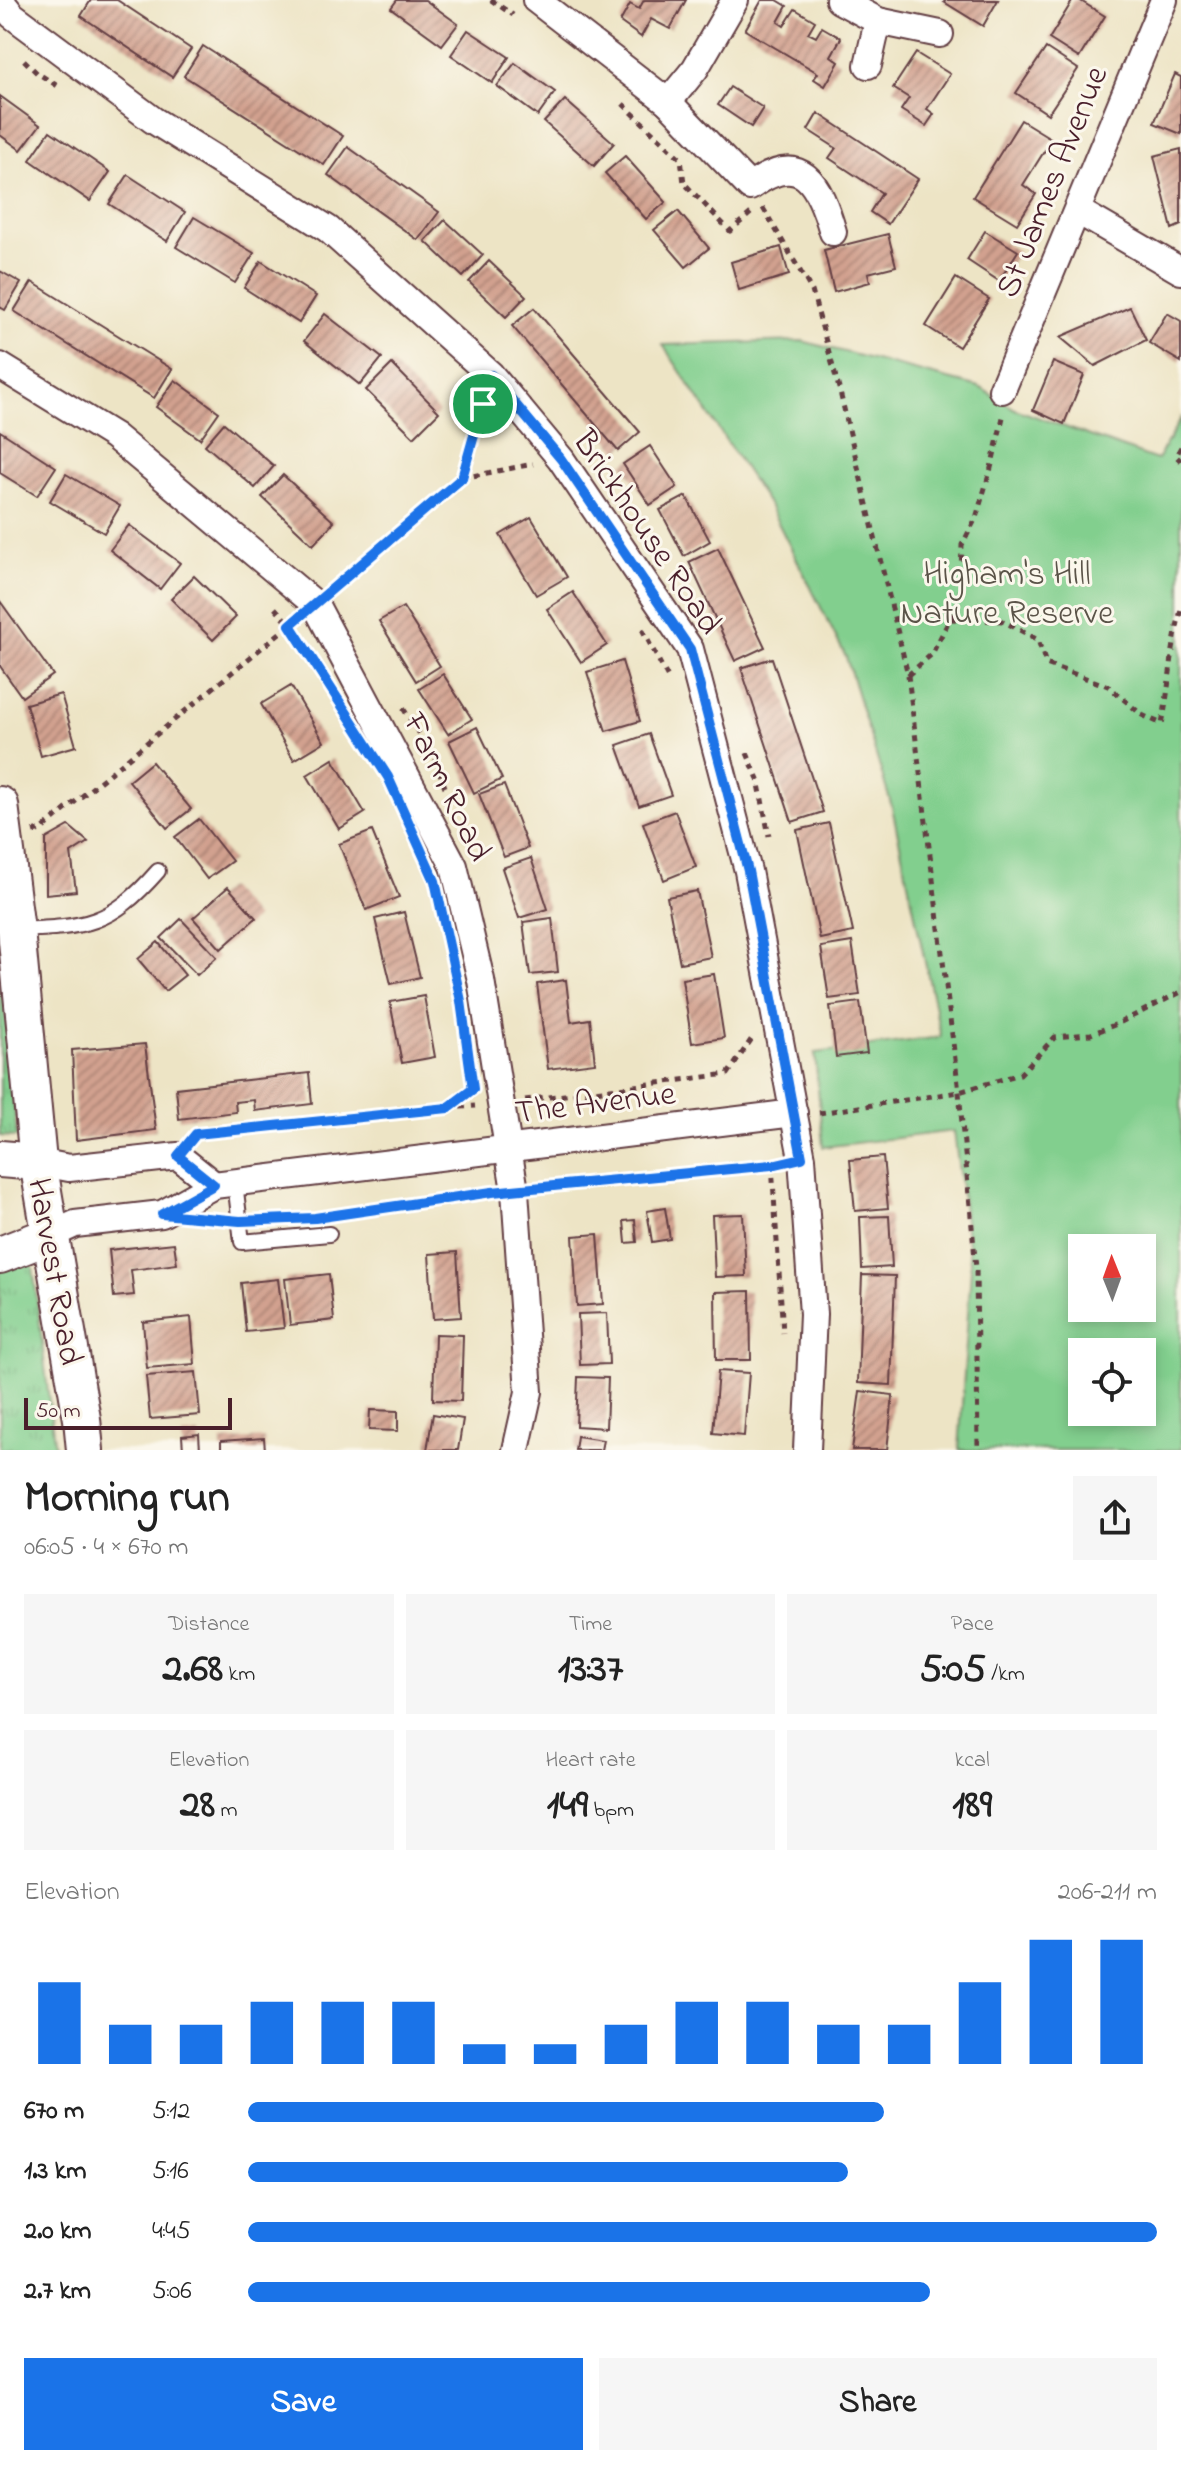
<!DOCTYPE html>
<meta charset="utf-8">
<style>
:root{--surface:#fff;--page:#f6f6f6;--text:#222;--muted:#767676;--accent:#1a73e8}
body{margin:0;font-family:"Indie Flower",sans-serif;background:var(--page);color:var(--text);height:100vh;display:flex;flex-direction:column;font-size:30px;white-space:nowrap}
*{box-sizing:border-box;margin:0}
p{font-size:26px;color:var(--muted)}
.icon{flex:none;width:44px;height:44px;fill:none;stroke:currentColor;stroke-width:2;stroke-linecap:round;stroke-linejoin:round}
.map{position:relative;height:1450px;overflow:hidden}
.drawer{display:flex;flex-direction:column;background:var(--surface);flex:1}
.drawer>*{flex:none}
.needle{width:52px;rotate:359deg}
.buttons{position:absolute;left:1068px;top:1234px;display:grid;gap:16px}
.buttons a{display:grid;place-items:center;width:88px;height:88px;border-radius:0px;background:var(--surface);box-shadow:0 4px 12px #0003;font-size:40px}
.scale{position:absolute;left:24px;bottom:20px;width:208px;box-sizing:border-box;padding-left:8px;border:4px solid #4a1f2b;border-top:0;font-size:22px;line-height:28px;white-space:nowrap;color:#4a1f2b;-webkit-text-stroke:6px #fbf7ec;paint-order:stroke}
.pin{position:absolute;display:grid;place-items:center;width:68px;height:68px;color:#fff;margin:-34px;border:4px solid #fff;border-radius:50%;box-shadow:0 2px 8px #0007}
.round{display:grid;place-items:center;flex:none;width:84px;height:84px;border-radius:0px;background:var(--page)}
.overview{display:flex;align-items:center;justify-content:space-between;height:136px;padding:0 24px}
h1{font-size:44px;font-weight:700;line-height:60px}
.metrics{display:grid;grid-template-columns:repeat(3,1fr);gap:12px;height:136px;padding:8px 24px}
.metrics div{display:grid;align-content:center;border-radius:0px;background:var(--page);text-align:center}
.metrics b{font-size:40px;font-weight:700}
.metrics small{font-size:22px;font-weight:400}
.metrics p{font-size:22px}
.chart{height:224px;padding:16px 24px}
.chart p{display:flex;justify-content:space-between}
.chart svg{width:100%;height:144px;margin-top:8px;stroke:var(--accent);stroke-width:6}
.button{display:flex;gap:16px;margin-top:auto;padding:16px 24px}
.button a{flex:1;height:92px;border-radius:0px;background:var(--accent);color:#fff;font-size:32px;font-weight:700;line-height:92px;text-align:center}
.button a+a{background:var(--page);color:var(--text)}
ul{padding:0 24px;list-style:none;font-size:26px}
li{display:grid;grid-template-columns:128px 96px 1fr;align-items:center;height:60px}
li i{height:20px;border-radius:10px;background:var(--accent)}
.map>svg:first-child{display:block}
.grass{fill:url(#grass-tufts);stroke:#66775c;stroke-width:2}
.green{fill:#82cf8e;stroke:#66775c;stroke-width:2;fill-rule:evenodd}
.building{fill:url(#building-hatch)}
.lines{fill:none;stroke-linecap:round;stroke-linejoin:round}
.lane-casing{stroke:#623d42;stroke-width:18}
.street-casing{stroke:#623d42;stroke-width:30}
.secondary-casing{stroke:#623d42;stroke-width:40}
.path{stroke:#623d42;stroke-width:5;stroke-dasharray:6 6;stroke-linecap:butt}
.lane{stroke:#fff;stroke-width:14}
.street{stroke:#fff;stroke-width:26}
.secondary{stroke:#fff;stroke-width:36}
.route-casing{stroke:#fff;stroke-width:16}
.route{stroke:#1a73e8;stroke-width:10}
.labels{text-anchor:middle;stroke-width:6;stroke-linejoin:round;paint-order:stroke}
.street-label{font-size:34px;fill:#4a1f2b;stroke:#fbf7ec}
.park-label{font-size:34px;fill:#5b5449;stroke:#fbf7ec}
</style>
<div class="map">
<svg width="1181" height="1450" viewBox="0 0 1181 1450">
<defs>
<pattern id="grass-tufts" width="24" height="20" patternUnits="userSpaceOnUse" patternTransform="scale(2)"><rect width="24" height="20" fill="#82cf8e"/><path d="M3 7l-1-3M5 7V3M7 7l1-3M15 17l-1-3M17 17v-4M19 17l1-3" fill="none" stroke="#72b17b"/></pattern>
<pattern id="building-hatch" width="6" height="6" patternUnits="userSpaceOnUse" patternTransform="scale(2)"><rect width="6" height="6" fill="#d2a18f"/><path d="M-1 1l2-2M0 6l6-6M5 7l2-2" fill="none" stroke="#ac8375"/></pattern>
</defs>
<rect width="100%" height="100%" fill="#fbf7ec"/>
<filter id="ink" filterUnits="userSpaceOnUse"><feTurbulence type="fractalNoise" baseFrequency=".0125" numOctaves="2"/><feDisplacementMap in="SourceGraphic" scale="16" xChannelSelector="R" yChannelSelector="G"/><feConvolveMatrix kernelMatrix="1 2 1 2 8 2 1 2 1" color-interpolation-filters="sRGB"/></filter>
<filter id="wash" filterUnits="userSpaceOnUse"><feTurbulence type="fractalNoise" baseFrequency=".006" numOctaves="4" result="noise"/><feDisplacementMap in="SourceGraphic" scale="32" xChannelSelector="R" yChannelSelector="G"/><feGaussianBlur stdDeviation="1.8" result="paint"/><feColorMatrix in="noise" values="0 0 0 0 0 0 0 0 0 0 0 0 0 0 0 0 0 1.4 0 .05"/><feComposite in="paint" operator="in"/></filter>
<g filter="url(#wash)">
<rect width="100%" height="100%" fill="#ede4c5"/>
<!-- grass -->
<g class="grass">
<path d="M0,961l17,176 -17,-1z"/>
<path d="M32,1259l23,191h-55v-181z"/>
</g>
<!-- green -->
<path class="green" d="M802,341l177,46 36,22 142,51 24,-42v1032h-222l12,-181 -17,-138 -131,16 -8,-94 126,-16 -49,-230 -46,-150 -76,-150 -107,-162zM1082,1248h60v60h-60zM1082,1352h60v60h-60z"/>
<g id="blocks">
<!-- building -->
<g class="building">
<path d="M91,0h26l74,49 -19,28 -91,-61z"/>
<path d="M397,0h28l33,24 -16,21 -51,-37z"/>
<path d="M644,0h42l-16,29 -19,-10 -10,18 -21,-15 10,-18 9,5z"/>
<path d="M762,0h15l10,6 -9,16 6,4 11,-17 20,12 -7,12 8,4 6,-10 19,11 -10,18 8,6 -14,24 -11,-7 4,-6 -73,-43z"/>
<path d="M946,0h52l-15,26 -39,-24z"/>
<path d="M1073,0h6l26,16 -26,42 -30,-19z"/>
<path d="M468,30l41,27 -17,26 -41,-28z"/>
<path d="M203,46l140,90 -19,29 -140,-89z"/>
<path d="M1046,48l32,21 -30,45 -32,-21z"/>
<path d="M916,53l34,21 -23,35 7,5 -8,12 -25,-16 8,-12 -16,-10z"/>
<path d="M515,63l40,29 -17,24 -41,-30z"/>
<path d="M1175,74l6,3v57l-27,-11z"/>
<path d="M730,87l33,21 -12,19 -33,-22z"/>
<path d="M0,96l40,29 -19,25 -21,-15z"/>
<path d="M565,100l49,43 -20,23 -50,-44z"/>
<path d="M818,113l100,66 -30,45 -18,-12 12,-19 -53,-35 7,-10 -28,-18z"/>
<path d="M1021,120l31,19 -29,46 13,9 -19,30 -44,-27z"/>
<path d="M50,131l60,41 -20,29 -60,-41z"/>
<path d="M348,147l91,65 -21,28 -90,-65z"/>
<path d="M1181,149v76l-9,4 -18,-73z"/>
<path d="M625,156l41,46 -20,17 -41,-46z"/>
<path d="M128,175l57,37 -18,29 -58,-37z"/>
<path d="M678,211l31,37 -23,19 -32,-37z"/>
<path d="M194,217l60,36 -19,30 -59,-36z"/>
<path d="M445,220l38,35 -20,22 -38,-36z"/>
<path d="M985,231l33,20 -19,30 -32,-21z"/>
<path d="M888,234l8,32 -28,7 2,9 -36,10 -10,-42z"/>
<path d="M781,247l8,28 -50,15 -8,-28z"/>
<path d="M261,261l55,35 -17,27 -55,-35z"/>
<path d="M489,261l37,35 -20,21 -37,-35z"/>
<path d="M0,271l21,12 -16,27 -5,-3z"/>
<path d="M956,278l33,21 -30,48 -33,-21z"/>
<path d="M32,282l140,87 -18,29 -140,-87z"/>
<path d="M1130,307l16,33 -51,26 -35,-29z"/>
<path d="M534,308l106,124 -22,19 -106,-125z"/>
<path d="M1167,313l14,8v41l-32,-19z"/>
<path d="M325,314l57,44 -22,27 -56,-44z"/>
<path d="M1053,362l31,13 -20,49 -31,-14z"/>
<path d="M392,364l47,48 -25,25 -48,-47z"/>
<path d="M175,380l44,32 -19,27 -44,-32z"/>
<path d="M224,423l50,43 -19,22 -50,-43z"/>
<path d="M0,431l56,36 -19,29 -37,-23z"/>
<path d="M650,446l27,41 -27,18 -27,-41z"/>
<path d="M66,474l54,32 -16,27 -54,-32z"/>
<path d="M283,475l51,47 -21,23 -51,-48z"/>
<path d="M686,496l24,45 -26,15 -24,-46z"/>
<path d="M531,517l36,60 -31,18 -36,-60z"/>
<path d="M129,525l51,38 -20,26 -50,-39z"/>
<path d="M718,548l47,99 -30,14 -46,-99z"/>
<path d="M194,576l42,41 -23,23 -42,-41z"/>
<path d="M573,592l34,53 -26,17 -34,-53z"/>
<path d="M0,601l53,74 -31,22 -22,-31z"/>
<path d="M403,607l37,59 -24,15 -37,-60z"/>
<path d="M772,658l51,154 -31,10 -51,-154z"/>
<path d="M622,661l18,60 -34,10 -19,-59z"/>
<path d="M443,674l29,45 -24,15 -29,-45z"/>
<path d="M291,686l33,56 -30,18 -33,-56z"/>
<path d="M61,694l15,52 -35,10 -15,-52z"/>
<path d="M477,727l25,52 -28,14 -25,-52z"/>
<path d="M649,734l22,61 -32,11 -22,-61z"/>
<path d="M333,759l32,54 -26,16 -32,-54z"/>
<path d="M152,762l39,47 -24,19 -38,-47z"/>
<path d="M504,785l24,63 -24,9 -25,-63z"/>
<path d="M675,811l21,56 -32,13 -21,-57z"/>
<path d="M199,819l33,42 -25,18 -32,-42z"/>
<path d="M829,823l24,109 -33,7 -23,-109z"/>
<path d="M69,826l19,16 -17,11 5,38 -30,3v-55z"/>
<path d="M372,831l27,66 -33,13 -27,-66z"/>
<path d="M531,858l17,51 -29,9 -17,-50z"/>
<path d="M228,887l28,31 -35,31 -28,-31z"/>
<path d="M697,891l14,66 -31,6 -13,-66z"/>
<path d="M404,912l16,65 -29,7 -16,-65z"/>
<path d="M552,918l6,54 -28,3 -7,-53z"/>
<path d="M181,919l36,38 -20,18 -36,-37z"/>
<path d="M158,942l27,33 -20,16 -27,-32z"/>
<path d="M852,942l8,53 -31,4 -8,-52z"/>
<path d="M714,974l10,64 -32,5 -10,-64z"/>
<path d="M566,980l5,42 19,-3 5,44 -47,6 -11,-85z"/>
<path d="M424,996l11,61 -33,6 -12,-61z"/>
<path d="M860,1002l7,51 -31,4 -6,-51z"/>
<path d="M145,1044l11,86 -80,10 -4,-90z"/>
<path d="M309,1073l3,31 -57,7 -1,-11 -19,2 1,10 -57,7 -3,-31z"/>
<path d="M883,1157l5,51 -33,3 -5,-51z"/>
<path d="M665,1208l5,31 -18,3 -5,-31z"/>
<path d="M743,1214l3,62 -31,1 -3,-62z"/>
<path d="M889,1216l3,51 -30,2 -2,-52z"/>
<path d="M635,1220l2,22 -11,1 -2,-22z"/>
<path d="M598,1234l5,70 -26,2 -4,-70z"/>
<path d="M174,1243l3,21 -46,6 3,25 -20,2 -5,-47z"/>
<path d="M457,1252l4,65 -28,2 -4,-65z"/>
<path d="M329,1274l5,46 -44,5 -5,-46z"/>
<path d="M862,1275l33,1 -4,109 -33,-2z"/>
<path d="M278,1279l6,49 -38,4 -5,-49z"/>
<path d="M750,1291l1,69h-35l-1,-68z"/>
<path d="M607,1313l2,51 -29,1 -2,-51z"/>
<path d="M191,1317l4,47 -48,4 -4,-46z"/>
<path d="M435,1334l28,1 -2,66 -28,-1z"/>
<path d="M718,1371l31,2 -5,63 -31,-3z"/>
<path d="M196,1372l4,43 -50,4 -4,-43z"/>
<path d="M578,1377l30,1 -2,50 -30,-2z"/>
<path d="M860,1391l33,4 -6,55h-35z"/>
<path d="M370,1410l28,1v20l-29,-1z"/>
<path d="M433,1414l30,5 -5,31h-31z"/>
<path d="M199,1434l1,16h-17l-1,-14z"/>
<path d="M577,1436l26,4 -2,10h-26z"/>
<path d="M264,1438l1,12h-44v-9z"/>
</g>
</g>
</g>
<g filter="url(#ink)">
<use href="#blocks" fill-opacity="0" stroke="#623d42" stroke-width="2"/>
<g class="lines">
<!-- lane casing -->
<g class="lane-casing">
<g id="lane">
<path d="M17,930c69,-3 93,-4 141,-59"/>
<path d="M235,1182l7,60 87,-8"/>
</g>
</g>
<!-- street casing -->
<g class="street-casing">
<g id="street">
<path d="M0,0l12,15 141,105 175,109 163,146 70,84 129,190 58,222 54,287 11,156 -6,136"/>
<path d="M536,0l132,102 82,85c52,-39 69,-3 83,45"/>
<path d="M839,0l39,21 62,13"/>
<path d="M868,65l10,-44"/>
<path d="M668,102l27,-33 40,-69"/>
<path d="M1078,211l103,60"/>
<path d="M0,366l114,70 201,168 139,262 27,114 34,211 14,201 -13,58"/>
<path d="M1002,390l162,-390"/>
<path d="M38,1162l31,6 109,-12 36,29"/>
<path d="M51,1235l24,-11 87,-10 52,-29 580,-72"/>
</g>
</g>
<!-- secondary casing -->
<g class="secondary-casing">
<g id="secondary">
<path d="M0,805l16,125 22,232 44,257 3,31"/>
<path d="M0,1159l38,3"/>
<path d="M0,1255l51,-20"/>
</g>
</g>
<!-- path -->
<g class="path">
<path d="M491,0l22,15"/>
<path d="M24,60l13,13 24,15"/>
<path d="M623,104l58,55 3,24 46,48 21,-18"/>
<path d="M763,208l49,83 28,101 68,283 51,417 17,176 2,182"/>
<path d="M1181,447l-5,9 5,5"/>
<path d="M462,478l71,-14"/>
<path d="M334,588l128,-110 21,-75"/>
<path d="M275,608l15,17 15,22"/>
<path d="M950,619l53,2 35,19 8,24 62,22 34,29 20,9c8,-38 9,-77 19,-114"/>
<path d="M642,629l27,51"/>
<path d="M908,675l24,-21 28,-55 2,-54 14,-27 15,-50 13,-55"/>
<path d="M403,708l30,47 12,32"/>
<path d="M747,753l11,26 11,57"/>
<path d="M33,832l8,-2 252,-208"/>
<path d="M525,1100l203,-26 25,-37"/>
<path d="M448,1108l27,-2"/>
<path d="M819,1113l140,-21 61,-18 35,-37 36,-3 26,-10 64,-32"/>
<path d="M194,1137l2,-3 252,-26 25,-21"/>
<path d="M772,1165l11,168"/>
<path d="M541,1189l236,-25"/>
<path d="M335,1215l156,-23"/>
</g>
<!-- lane -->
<use href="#lane" class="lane"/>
<!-- street -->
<use href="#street" class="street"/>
<!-- secondary -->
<use href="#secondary" class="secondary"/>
</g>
</g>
<g class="lines" filter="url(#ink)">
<!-- route casing -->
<g class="route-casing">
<path id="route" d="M491,375l70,84 129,190 58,222 54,287 -30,7 -280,27 -177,26 -75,3 -78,-7 52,-29 -36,-29 18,-22 252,-26 25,-19 -12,-88 -26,-120 -47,-104 -98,-152 172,-147z"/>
</g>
<!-- route -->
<use href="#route" class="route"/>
</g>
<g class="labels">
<!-- street labels -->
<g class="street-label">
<text transform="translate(1050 181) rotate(-68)" y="12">St James Avenue</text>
<text transform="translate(649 531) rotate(56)" y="12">Brickhouse Road</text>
<text transform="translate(449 786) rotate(64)" y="12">Farm Road</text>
<text transform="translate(595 1101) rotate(-7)" y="12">The Avenue</text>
<text transform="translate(57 1271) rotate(80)" y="12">Harvest Road</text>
</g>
<!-- park labels -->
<g class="park-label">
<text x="1007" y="584">Higham's Hill<tspan x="1007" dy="39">Nature Reserve</tspan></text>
</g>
</g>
</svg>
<div class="buttons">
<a><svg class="needle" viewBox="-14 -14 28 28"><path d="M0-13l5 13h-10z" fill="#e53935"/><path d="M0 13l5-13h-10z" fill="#767676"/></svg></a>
<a><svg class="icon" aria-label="locate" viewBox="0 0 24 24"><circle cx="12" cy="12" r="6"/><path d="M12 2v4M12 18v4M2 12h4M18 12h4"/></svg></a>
</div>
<div class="scale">50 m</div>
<div class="pin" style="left:483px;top:404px;background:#1e9e55"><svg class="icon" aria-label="arrive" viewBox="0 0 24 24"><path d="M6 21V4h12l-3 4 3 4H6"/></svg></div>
</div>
<section class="drawer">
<div class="overview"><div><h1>Morning run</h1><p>06:05 · 4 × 670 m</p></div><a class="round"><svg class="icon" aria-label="share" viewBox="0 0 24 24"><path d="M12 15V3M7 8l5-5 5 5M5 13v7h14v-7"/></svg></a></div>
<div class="metrics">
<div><p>Distance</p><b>2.68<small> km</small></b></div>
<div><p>Time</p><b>13:37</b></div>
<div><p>Pace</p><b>5:05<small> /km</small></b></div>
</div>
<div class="metrics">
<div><p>Elevation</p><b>28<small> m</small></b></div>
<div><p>Heart rate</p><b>149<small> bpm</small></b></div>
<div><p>kcal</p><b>189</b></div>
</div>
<div class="chart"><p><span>Elevation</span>206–211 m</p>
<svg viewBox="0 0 160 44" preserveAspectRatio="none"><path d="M5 44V19M15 44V32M25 44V32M35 44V25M45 44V25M55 44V25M65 44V38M75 44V38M85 44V32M95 44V25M105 44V25M115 44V32M125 44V32M135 44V19M145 44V6M155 44V6"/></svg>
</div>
<ul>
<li><b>670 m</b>5:12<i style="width:70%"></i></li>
<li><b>1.3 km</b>5:16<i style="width:66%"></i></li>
<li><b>2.0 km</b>4:45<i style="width:100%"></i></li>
<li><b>2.7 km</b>5:06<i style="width:75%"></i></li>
</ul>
<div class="button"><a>Save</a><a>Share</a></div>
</section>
